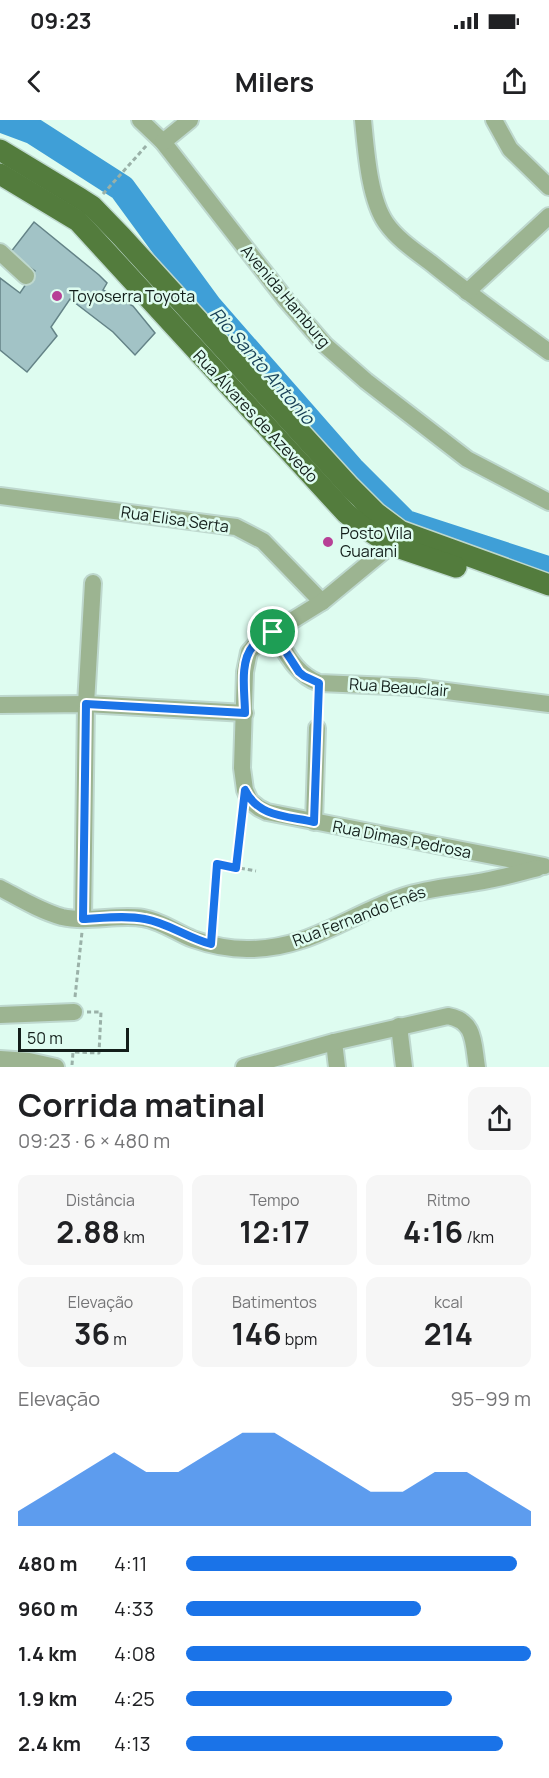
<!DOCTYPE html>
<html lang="pt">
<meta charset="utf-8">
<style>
:root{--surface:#fff;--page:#f6f6f6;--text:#202124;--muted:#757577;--accent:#1a73e8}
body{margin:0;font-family:Manrope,sans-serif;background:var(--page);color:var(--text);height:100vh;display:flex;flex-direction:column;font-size:22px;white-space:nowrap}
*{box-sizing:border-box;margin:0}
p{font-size:20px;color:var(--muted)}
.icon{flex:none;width:33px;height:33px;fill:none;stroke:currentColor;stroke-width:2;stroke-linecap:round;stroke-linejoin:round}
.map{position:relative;height:947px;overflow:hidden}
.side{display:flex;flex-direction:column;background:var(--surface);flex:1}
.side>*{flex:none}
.scale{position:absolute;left:18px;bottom:15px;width:111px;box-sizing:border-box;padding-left:6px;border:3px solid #131e1a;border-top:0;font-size:16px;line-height:21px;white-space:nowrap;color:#131e1a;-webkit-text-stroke:4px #defcf0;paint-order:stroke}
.pin{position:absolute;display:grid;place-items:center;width:51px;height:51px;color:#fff;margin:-26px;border:3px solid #fff;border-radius:50%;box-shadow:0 2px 6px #0007}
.round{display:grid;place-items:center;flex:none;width:63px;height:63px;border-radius:12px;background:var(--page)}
.headline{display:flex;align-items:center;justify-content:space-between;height:102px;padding:0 18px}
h1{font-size:33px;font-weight:700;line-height:45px}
.stats{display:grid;grid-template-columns:repeat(3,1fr);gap:9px;height:102px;padding:6px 18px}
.stats div{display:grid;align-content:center;border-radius:12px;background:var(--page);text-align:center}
.stats b{font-size:30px;font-weight:700}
.stats small{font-size:16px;font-weight:400}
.stats p{font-size:16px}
.chart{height:168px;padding:12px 18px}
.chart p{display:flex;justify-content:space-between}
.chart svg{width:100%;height:108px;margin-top:6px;fill:var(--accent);opacity:.7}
ul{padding:0 18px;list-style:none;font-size:20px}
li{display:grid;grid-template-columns:96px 72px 1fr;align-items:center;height:45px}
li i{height:15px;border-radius:8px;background:var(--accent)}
.status{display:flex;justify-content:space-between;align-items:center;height:42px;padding:0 30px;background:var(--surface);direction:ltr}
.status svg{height:16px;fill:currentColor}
header{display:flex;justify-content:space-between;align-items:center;height:78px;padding:0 18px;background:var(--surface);font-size:27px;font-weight:700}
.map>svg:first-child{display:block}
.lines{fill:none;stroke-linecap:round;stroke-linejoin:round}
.river{stroke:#3f9fd7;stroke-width:27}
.building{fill:#a2c3c6;stroke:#648387;stroke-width:1.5}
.minor-casing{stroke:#bed8ce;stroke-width:20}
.major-casing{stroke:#bed8ce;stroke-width:24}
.path{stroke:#9ab1a8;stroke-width:3;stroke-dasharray:4.5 3;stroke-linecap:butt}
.minor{stroke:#9cb491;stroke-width:16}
.major{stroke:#537c3d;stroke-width:21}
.route-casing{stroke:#fff;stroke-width:12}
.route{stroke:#1a73e8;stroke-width:8}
.poi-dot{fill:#b74096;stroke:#defcf0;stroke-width:2}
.labels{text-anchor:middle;stroke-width:5;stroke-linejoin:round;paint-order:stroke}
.poi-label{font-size:16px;fill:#131e1a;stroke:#defcf0;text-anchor:start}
.street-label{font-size:16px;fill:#131e1a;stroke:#defcf0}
.water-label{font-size:18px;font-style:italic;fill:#173f56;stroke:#defcf0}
</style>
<div class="status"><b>09:23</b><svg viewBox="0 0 49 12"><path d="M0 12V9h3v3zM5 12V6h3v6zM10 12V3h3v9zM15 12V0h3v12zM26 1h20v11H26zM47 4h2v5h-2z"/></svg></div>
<header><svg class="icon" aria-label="back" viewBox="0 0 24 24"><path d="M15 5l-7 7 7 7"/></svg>Milers<svg class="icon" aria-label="share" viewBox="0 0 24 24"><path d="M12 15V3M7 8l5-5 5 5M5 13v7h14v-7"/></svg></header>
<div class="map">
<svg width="549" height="947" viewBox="0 0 549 947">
<rect width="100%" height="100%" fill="#defcf0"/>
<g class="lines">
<!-- river -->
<path class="river" d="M4,0l29,11 89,57 87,119 142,162 54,54 144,47"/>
</g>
<!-- building -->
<path class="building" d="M34,102l65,53 8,8 -4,7 30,16 22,27 -20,22 -22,-23 -43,-33 -19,28 6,9 -30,36 -27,-22v-72l20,15 15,-22 -25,-18z"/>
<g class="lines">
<!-- minor casing -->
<g class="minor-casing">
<g id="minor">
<path d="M140,0l23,22 123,158 39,45 41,36 101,78 82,43"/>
<path d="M363,0c3,29 6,79 23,103 11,16 29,28 45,40 38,31 78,60 118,89"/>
<path d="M494,0l16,29 39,38"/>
<path d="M163,22l27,-22"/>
<path d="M0,132l26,24"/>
<path d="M467,172l82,-76"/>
<path d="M0,376l236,31 27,14 59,61"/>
<path d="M396,416l-5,9 -69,57 -63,39 -10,11 -4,20 -3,96 3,22 5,11 9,7 8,4 277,54"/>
<path d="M273,512c13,20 22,42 46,51l96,4 134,17"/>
<path d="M0,585l86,-1 159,9"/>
<path d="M314,702l3,-94"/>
<path d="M0,768c19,10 40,23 62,29 26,6 55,-3 81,1 19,3 34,15 50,21 17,6 36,10 54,10 61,1 103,-35 157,-53 28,-9 57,-10 85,-16 16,-3 33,-8 49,-12"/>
<path d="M83,799l3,-215 7,-121"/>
<path d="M0,895l74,-3"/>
<path d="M399,906l5,41"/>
<path d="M334,922l3,25"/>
<path d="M0,939l29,2 27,6"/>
<path d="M244,947l90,-25 114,-26c28,5 25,28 29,51"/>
</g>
</g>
<!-- major casing -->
<g class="major-casing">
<g id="major">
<path d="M0,30l81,49 11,7 30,31 228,250 26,26 24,18 149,54"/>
<path d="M0,54l78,47 268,292 17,14 28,18 65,22"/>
</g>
</g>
<!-- path -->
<g class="path">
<path d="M103,74l44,-49"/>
<path d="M318,594v-17"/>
<path d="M236,748l6,-55"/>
<path d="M212,810l5,-66 39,7"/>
<path d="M75,877l7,-65"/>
<path d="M72,945l1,-13 26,1 2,-41h-14"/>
</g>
<!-- minor -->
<use href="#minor" class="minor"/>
<!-- major -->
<use href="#major" class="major"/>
</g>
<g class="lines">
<!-- route casing -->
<g class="route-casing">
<path id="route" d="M273,512l26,40 5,4 15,7 -5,139c-27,-6 -56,-5 -69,-32l-9,78 -19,-4 -6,80c-23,-6 -43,-21 -66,-25 -19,-4 -42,-1 -62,0l3,-215 159,9c0,-19 -6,-51 8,-67 5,-6 14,-10 20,-14z"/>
</g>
<!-- route -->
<use href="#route" class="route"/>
</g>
<!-- markers -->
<g class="poi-dot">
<circle cx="57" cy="176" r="6"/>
<circle cx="328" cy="422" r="6"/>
</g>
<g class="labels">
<!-- poi labels -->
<g class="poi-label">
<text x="69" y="182">Toyoserra Toyota</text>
<text x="340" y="419">Posto Vila<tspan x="340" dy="18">Guarani</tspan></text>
</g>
<!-- street labels -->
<g class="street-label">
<text transform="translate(286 176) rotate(50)" y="6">Avenida Hamburg</text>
<text transform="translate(256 296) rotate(47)" y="6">Rua Álvares de Azevedo</text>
<text transform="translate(175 399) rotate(8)" y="6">Rua Elisa Serta</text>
<text transform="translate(399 567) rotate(4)" y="6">Rua Beauclair</text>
<text transform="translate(402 719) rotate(11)" y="6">Rua Dimas Pedrosa</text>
<text transform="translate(359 796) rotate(-21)" y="6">Rua Fernando Enês</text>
</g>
<!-- water labels -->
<g class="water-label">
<text transform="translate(262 246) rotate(49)" y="6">Rio Santo Antonio</text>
</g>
</g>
</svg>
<div class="scale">50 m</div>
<div class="pin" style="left:273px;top:512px;background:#1e9e55"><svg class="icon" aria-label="arrive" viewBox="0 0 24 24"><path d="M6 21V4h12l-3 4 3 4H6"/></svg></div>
</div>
<section class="side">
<div class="headline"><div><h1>Corrida matinal</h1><p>09:23 · 6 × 480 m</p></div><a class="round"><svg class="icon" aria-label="share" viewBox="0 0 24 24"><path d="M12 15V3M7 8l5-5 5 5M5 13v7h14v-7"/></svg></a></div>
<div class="stats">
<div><p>Distância</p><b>2.88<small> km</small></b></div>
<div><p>Tempo</p><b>12:17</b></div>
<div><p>Ritmo</p><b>4:16<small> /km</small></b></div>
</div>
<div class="stats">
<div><p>Elevação</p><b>36<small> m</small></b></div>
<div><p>Batimentos</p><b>146<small> bpm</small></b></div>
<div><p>kcal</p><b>214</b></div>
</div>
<div class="chart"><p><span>Elevação</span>95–99 m</p>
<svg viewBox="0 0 160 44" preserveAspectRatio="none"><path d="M0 44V38L10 30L20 22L30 14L40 22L50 22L60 14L70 6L80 6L90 14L100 22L110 30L120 30L130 22L140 22L150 30L160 38V44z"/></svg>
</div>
<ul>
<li><b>480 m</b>4:11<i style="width:96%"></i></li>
<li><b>960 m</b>4:33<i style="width:68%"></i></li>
<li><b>1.4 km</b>4:08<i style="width:100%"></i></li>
<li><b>1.9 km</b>4:25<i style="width:77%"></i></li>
<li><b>2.4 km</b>4:13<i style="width:92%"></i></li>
</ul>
</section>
